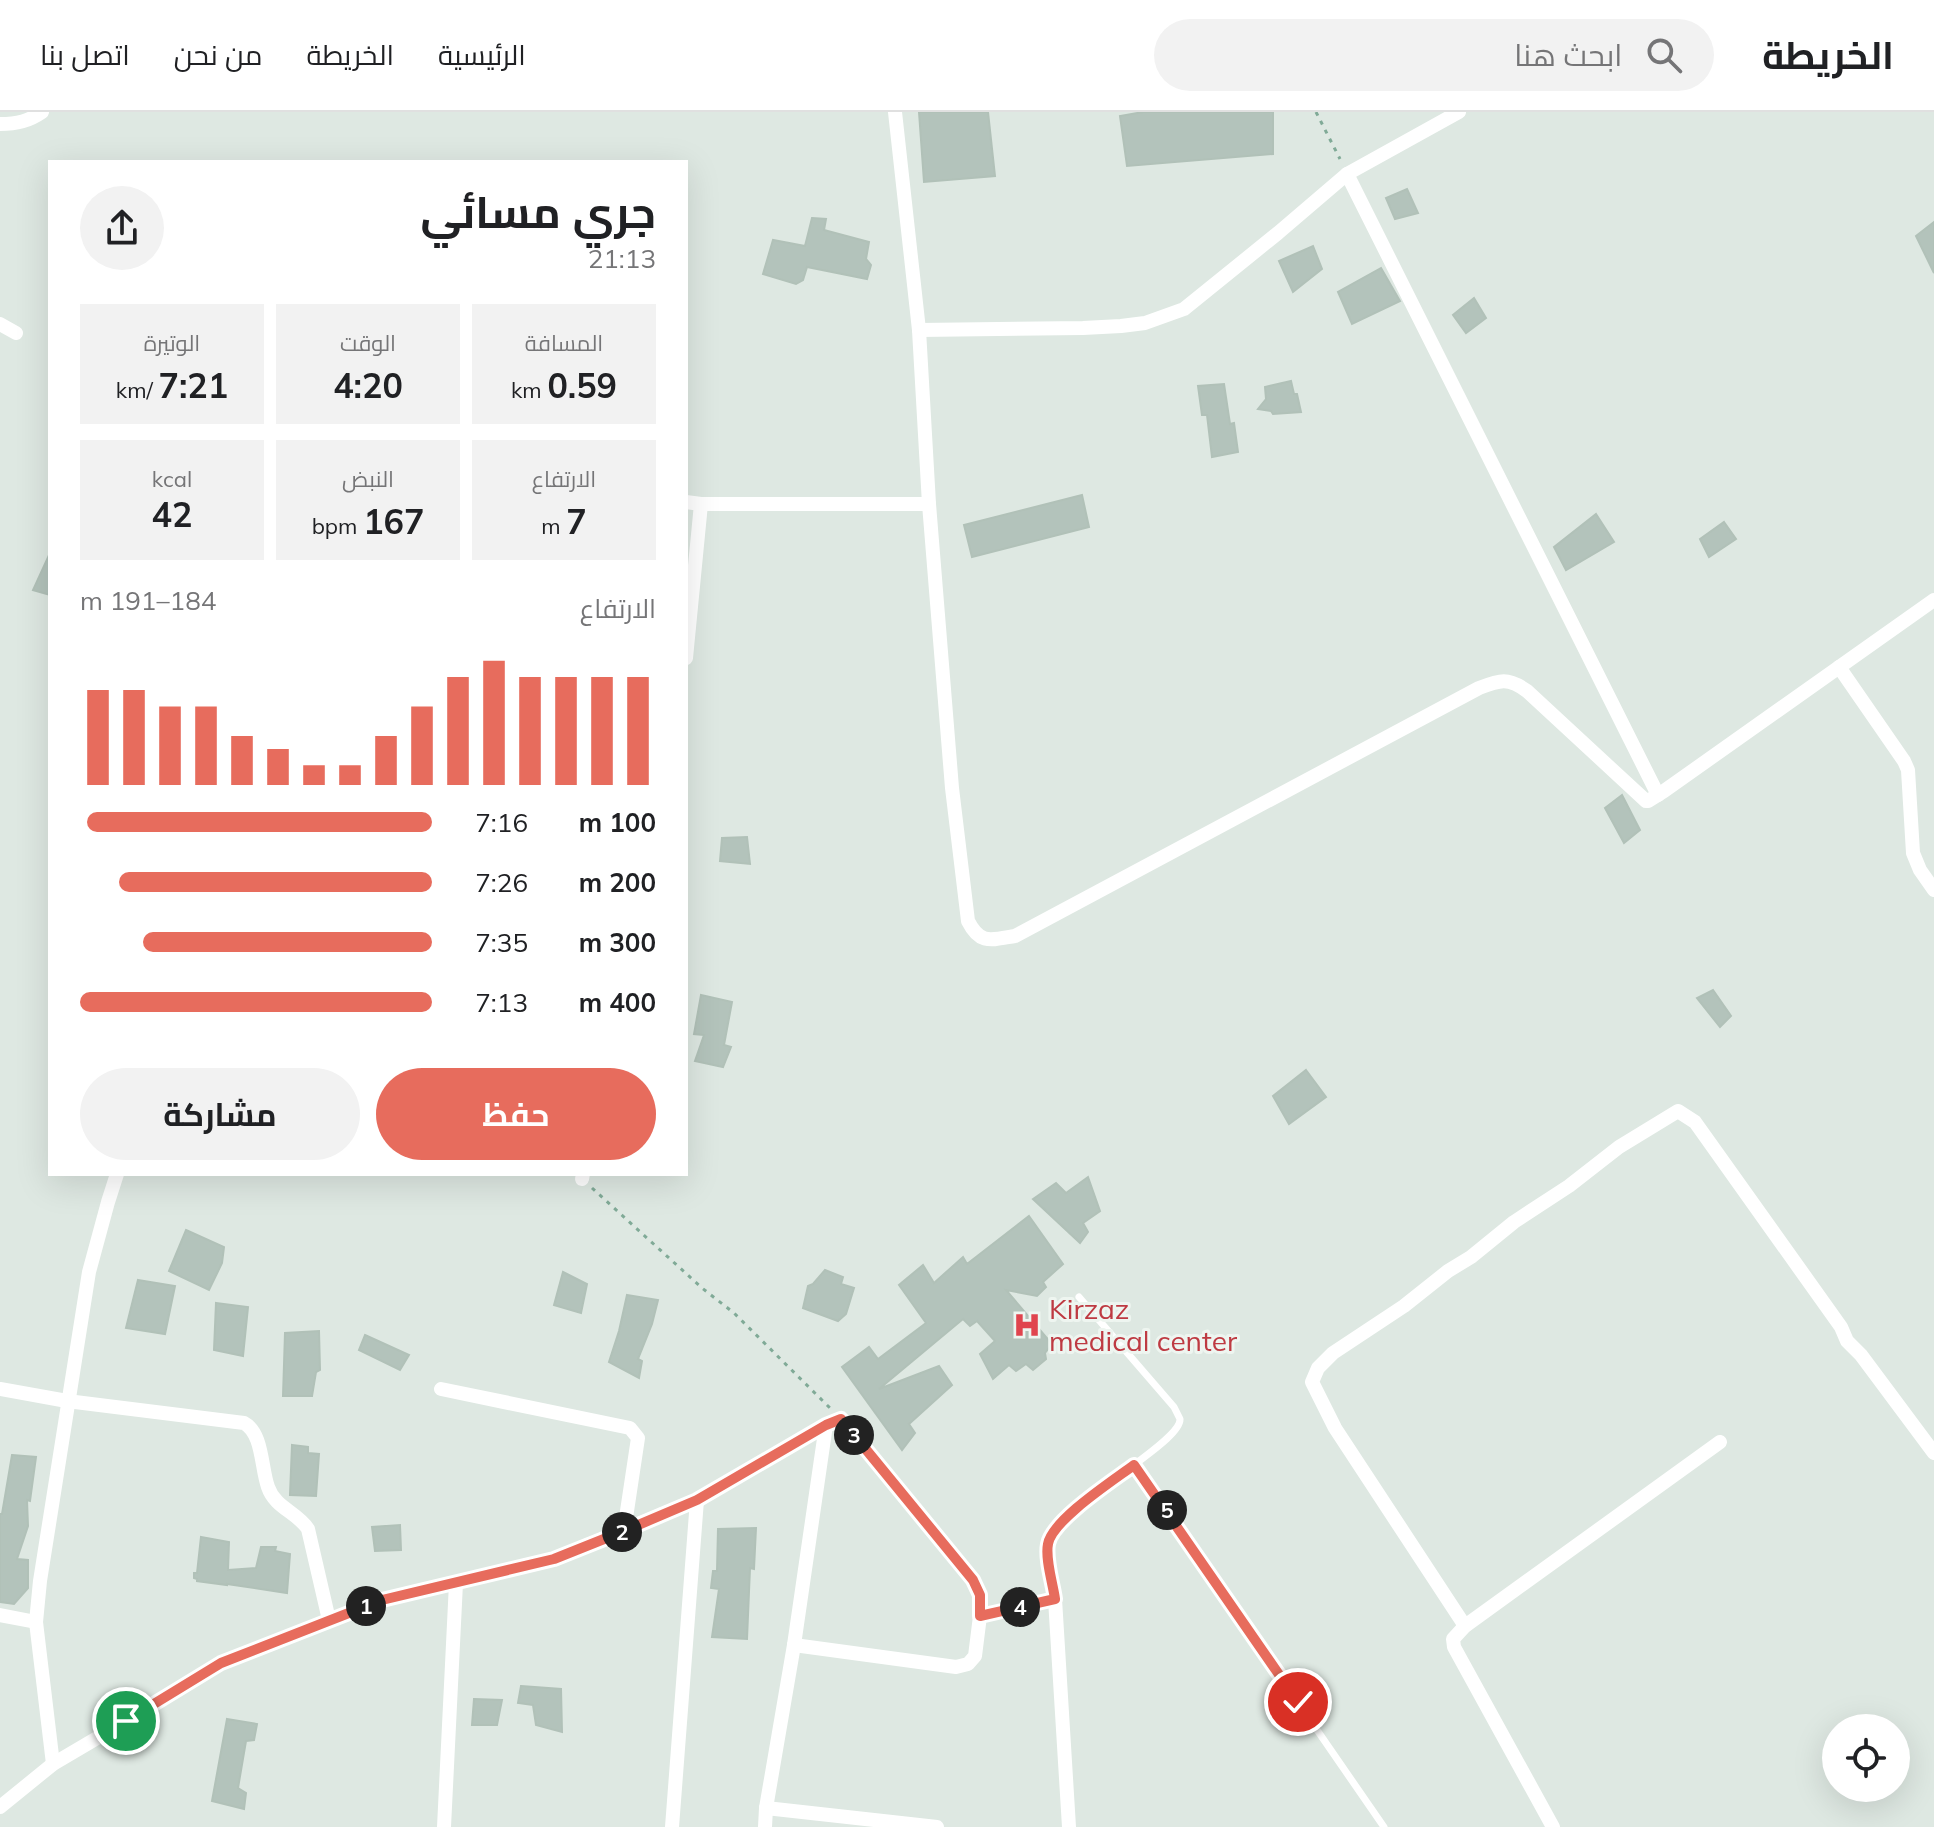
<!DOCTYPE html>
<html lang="ar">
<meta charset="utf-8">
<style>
:root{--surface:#fff;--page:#f2f2f2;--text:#202124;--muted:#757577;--line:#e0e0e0;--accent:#e76c5d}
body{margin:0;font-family:Mulish,Cairo,sans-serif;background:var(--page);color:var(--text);direction:rtl;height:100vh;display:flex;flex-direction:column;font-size:30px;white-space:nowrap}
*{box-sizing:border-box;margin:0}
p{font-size:26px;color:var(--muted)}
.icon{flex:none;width:44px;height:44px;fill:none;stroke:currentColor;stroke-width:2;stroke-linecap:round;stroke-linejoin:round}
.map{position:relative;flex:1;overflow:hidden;direction:ltr}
.sheet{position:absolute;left:48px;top:48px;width:640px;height:1016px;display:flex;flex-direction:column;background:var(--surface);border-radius:0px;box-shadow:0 8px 32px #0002;direction:rtl}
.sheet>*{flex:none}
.buttons{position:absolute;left:1822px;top:1602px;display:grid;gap:16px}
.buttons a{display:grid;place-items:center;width:88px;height:88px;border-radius:50%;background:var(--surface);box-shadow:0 8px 32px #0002;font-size:40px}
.pin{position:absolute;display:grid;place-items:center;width:68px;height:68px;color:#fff;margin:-34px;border:4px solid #fff;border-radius:50%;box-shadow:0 2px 8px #0007}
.km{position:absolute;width:40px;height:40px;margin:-20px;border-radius:50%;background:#222;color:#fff;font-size:22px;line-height:40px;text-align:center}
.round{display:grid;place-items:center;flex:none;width:84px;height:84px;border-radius:42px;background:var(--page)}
.overview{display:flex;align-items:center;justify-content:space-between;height:136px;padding:0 32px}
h1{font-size:44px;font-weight:700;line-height:60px}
.metrics{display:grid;grid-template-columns:repeat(3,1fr);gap:12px;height:136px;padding:8px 32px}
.metrics div{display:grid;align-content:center;border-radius:0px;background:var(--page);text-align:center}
.metrics b{font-size:34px;font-weight:700}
.metrics small{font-size:22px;font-weight:400}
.metrics p{font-size:22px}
.chart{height:224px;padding:16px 32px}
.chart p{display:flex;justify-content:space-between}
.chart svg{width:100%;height:144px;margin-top:8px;stroke:var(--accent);stroke-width:6}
.primary-button{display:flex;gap:16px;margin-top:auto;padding:16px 32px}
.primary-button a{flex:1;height:92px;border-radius:48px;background:var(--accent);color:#fff;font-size:32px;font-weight:700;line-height:92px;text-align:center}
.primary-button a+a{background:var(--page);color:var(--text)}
ul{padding:0 32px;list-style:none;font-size:26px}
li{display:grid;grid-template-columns:128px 96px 1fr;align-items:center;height:60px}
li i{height:20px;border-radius:10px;background:var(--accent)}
header{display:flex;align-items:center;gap:48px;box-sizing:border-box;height:112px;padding:0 40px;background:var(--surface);border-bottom:2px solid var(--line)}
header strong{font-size:38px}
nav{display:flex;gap:44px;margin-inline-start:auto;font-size:28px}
.search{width:560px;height:72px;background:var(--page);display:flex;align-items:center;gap:20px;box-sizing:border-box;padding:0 28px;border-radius:44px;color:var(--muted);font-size:30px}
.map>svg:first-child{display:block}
.building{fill:#b3c3bb;stroke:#b1c1b8;stroke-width:2}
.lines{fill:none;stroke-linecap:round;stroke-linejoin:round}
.path{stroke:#80aa97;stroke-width:3;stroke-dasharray:4 6;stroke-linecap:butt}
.service{stroke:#fff;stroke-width:7}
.minor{stroke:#fff;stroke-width:14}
.route-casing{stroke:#fff;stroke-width:16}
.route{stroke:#e76c5d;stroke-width:10}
.labels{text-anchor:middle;stroke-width:6;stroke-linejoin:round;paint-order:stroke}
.health-label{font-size:28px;fill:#be3a42;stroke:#eef5f0;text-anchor:start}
</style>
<header>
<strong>الخريطة</strong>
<div class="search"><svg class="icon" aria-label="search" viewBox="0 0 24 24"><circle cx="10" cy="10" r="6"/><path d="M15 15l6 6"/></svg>ابحث هنا</div>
<nav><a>الرئيسية</a><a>الخريطة</a><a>من نحن</a><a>اتصل بنا</a></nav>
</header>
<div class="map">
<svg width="1934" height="1715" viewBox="0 0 1934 1715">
<rect width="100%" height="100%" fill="#dee8e2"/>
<!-- building -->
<g class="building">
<path d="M919,0h69l7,64 -71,6z"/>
<path d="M1143,0h130v42l-146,12 -7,-50z"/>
<path d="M1407,77l11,24 -23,6 -9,-21z"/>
<path d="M812,106l14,1 -2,11 45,12 -3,17 5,6 -4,14 -60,-12 -4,13 -7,4 -33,-10 10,-34 32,6z"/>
<path d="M1934,110v51l-18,-37z"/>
<path d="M1313,134l9,23 -29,23 -14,-31z"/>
<path d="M1381,156l19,33 -48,23 -14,-32z"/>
<path d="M1474,186l12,20 -20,15 -13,-18z"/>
<path d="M1291,269l3,13h3l4,18 -28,2 -2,-3 -13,-2 8,-10 -1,-12z"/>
<path d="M1224,272l6,40 4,-1 4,29 -26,5 -5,-42h-5l-4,-29z"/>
<path d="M1082,383l7,32 -117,30 -8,-32z"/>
<path d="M1596,402l18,28 -48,28 -12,-23z"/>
<path d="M1724,410l12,17 -27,18 -9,-18z"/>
<path d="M50,441v42l-17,-5z"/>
<path d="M1622,683l18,35 -16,13 -19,-35z"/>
<path d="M747,725l3,27 -30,-3 2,-23z"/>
<path d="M1713,878l18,26 -11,11 -23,-29z"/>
<path d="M701,883l31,7 -8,43 7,2 -8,20 -28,-6 9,-26 -10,-1z"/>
<path d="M1306,958l20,27 -37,27 -16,-28z"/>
<path d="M1088,1065l12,34 -17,12 5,9 -8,11 -47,-44 23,-16 10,10z"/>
<path d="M1029,1104l34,48 -20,18 3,5 -9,9 -31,-6 46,54 -7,9 1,6 -13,11 -7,-6 -10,7 -7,-6 -16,14 -13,-25 15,-13 -18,-20 -7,5 -7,-7 -84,70 60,-23 13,19 -43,39 6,9 -13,17 -60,-83 27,-20 9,12 48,-36 -27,-38 24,-20 11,18 29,-26 4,7z"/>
<path d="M186,1118l38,17 -2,16 -13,27 -40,-19z"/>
<path d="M825,1158l18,7 -2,7 13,4 -8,26 -8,7 -35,-13 5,-22 5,-2z"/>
<path d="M563,1160l24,12 -6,29 -27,-8z"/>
<path d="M138,1168l37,6 -10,48 -39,-6z"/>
<path d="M627,1183l31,5 -6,24 -14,35 4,2 -3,17 -30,-16 10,-31z"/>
<path d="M216,1191l32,4 -5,49 -29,-6z"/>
<path d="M319,1219l1,39 -4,2 -4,24h-29l2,-63z"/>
<path d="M365,1223l44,20 -9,15 -41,-20z"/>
<path d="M292,1333l16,2v6l11,1 -3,42 -26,-1z"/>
<path d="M12,1343l24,2 -6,44 -3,-1 1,26 -11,33 11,1v28l-14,16 -14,-2v-88h2z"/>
<path d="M400,1413l1,25 -26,1 -3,-24z"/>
<path d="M756,1416l-2,41 -4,-1 -3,71 -35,-2 7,-48 -8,-1 2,-17h4l1,-42z"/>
<path d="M201,1425l28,5 -1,28 28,-2 5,-21h15l-1,4 15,3 -3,39 -60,-9v1l-30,-4v-2l-3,-1v-5h3z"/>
<path d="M521,1574l40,3 1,43 -26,-7 -3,-20 -15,-2z"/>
<path d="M474,1587l28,1 -5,25h-25z"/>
<path d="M227,1607l30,5 -3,16 -8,1 -8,47 8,5 -2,16 -32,-8z"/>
</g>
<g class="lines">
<!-- path -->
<g class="path">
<path d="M1316,0l24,47"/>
<path d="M592,1076l110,100 32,25 96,95"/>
</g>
<!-- service -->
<g class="service">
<path d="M1079,1185l95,110c1,2 5,10 6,12 1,13 -35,37 -46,46l250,362"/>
<path d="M1055,1487c-2,-15 -10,-41 -7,-55 4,-24 66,-64 86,-79"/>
</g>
<!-- minor -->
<g class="minor">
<path d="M895,0l24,218 10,174 23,284 16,133c12,24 23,19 47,15l464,-248c21,-8 29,-11 48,3l119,110h2l16,-10 270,-191"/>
<path d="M0,12c17,0 29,-3 42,-12"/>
<path d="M1347,62l311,621"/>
<path d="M0,212l16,9"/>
<path d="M919,218l164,-2 38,-2 24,-3 39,-14 94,-76 69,-59 112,-62"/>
<path d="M686,390l15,2h228"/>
<path d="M686,546l15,-154"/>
<path d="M1839,555l65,94 4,9 5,83 7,17 14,20"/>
<path d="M582,1067l1,-5"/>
<path d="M0,1277l67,12 177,22c19,10 17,45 24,64 7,21 29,25 40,42l21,91"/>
<path d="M441,1277l189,39 8,10 -14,93"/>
<path d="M0,1503l36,7"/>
<path d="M980,1504l75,-17 14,228"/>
<path d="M1465,1514l-130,-198 -23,-46 6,-14 15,-15 71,-47 44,-35 23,-14 43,-35 55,-36 50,-39 59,-36 17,11 146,205 6,14 14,14 73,98"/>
<path d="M53,1652l-17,-142 4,-41 49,-309 19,-70 9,-28"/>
<path d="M0,1695l53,-43 73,-43 95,-58 161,-63 172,-41 143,-59 129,-75 15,-6 132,161 7,15v21l-5,40 -7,8 -12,3 -162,-22"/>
<path d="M766,1696l171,19"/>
<path d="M444,1715l12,-244"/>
<path d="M672,1715l25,-327"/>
<path d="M765,1715l1,-19 28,-163 32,-220"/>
<path d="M1553,1715l-99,-180 -1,-8 12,-13 255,-184"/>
</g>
</g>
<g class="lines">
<!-- route casing -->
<g class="route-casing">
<path id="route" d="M126,1609l95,-58 161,-63 172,-41 70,-28 73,-31 129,-75 15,-6 132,161 7,15v21l75,-17c-2,-15 -10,-40 -7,-55 4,-24 66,-64 86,-79l164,237"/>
</g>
<!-- route -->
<use href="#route" class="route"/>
</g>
<!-- icons -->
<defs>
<g id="hospital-bare" transform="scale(2.16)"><path d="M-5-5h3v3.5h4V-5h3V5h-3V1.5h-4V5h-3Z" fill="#e0444e" stroke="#eef5f0" stroke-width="2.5" paint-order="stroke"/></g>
</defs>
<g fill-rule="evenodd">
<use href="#hospital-bare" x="1027" y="1213"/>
</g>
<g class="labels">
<!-- health labels -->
<g class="health-label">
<text x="1049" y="1207">Kirzaz<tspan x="1049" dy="32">medical center</tspan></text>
</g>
</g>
</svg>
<div class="buttons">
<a><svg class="icon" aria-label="locate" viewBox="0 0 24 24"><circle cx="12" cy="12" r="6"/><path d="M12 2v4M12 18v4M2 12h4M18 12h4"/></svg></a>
</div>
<div class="pin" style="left:126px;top:1609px;background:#1e9e55"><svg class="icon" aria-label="arrive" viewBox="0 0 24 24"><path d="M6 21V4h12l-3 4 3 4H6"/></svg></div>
<div class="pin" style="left:1298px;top:1590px;background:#d93025"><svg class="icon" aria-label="check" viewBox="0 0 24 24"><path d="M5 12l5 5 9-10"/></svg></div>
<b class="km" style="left:366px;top:1494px">1</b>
<b class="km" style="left:622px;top:1420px">2</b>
<b class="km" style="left:854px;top:1323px">3</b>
<b class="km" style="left:1020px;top:1495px">4</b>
<b class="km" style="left:1167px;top:1398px">5</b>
<section class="sheet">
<div class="overview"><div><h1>جري مسائي</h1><p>21:13</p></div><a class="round"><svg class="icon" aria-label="share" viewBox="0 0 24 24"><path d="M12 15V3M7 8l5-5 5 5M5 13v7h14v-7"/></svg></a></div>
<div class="metrics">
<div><p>المسافة</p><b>0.59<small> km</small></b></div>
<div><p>الوقت</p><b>4:20</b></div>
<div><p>الوتيرة</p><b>7:21<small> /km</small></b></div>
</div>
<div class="metrics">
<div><p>الارتفاع</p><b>7<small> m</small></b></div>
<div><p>النبض</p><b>167<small> bpm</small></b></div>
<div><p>kcal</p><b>42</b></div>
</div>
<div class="chart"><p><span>الارتفاع</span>184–191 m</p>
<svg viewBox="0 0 160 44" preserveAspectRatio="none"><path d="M5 44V15M15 44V15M25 44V20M35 44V20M45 44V29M55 44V33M65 44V38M75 44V38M85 44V29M95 44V20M105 44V11M115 44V6M125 44V11M135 44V11M145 44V11M155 44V11"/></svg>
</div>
<ul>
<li><b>100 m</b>7:16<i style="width:98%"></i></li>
<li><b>200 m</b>7:26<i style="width:89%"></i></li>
<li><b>300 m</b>7:35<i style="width:82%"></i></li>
<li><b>400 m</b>7:13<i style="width:100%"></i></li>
</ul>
<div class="primary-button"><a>حفظ</a><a>مشاركة</a></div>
</section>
</div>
